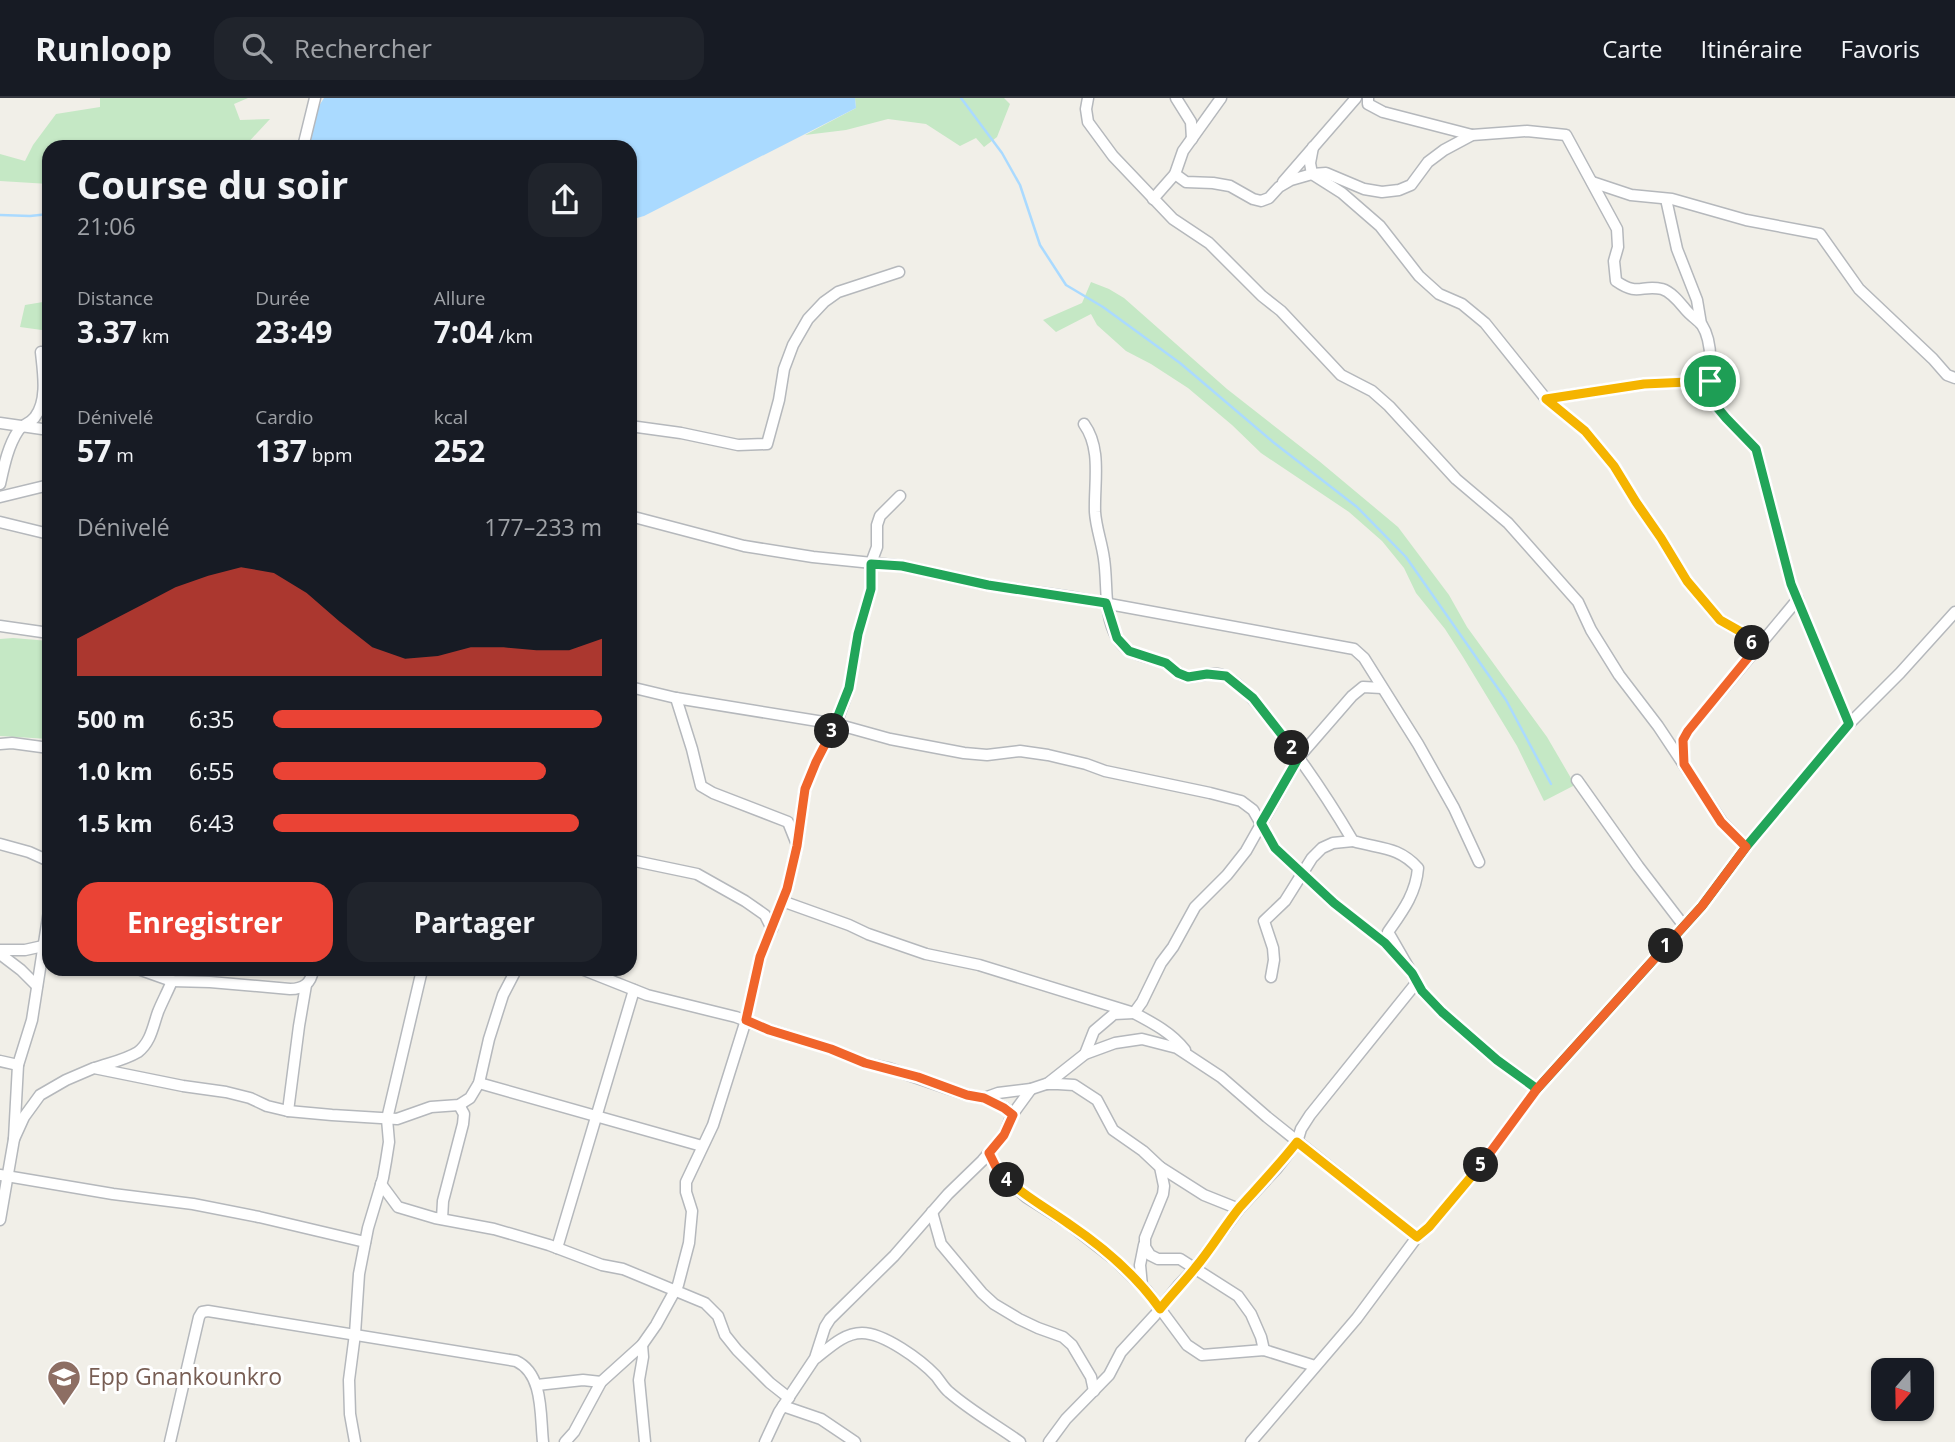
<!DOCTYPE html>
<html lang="fr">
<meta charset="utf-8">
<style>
:root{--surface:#171b24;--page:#20242c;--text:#f1f3f6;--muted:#9ea1a6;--line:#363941;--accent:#ea4335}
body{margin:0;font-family:"Open Sans",sans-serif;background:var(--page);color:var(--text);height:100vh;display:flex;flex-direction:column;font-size:26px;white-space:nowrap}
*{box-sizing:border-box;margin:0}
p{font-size:23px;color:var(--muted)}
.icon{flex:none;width:38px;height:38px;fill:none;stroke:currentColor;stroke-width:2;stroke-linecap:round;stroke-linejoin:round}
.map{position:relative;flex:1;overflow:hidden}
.drawer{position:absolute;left:42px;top:42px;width:595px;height:836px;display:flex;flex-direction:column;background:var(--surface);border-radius:21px;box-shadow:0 2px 5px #0004}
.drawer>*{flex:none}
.needle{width:46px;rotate:200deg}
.tools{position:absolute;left:1871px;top:1260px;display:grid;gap:14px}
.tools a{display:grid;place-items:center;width:63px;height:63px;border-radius:14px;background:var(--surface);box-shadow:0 2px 5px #0004;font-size:35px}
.pin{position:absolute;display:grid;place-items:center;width:60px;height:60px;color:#fff;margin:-30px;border:4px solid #fff;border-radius:50%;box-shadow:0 2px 7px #0007}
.km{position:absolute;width:35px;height:35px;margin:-18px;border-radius:50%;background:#222;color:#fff;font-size:19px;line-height:35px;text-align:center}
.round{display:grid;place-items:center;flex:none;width:74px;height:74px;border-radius:21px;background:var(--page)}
.head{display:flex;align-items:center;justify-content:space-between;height:119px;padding:0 35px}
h1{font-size:38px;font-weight:700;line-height:52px}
.stats{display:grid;grid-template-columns:repeat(3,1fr);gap:10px;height:119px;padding:7px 35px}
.stats div{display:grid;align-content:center}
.stats b{font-size:30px;font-weight:700}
.stats small{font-size:19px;font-weight:400}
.stats p{font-size:19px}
.chart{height:196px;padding:14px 35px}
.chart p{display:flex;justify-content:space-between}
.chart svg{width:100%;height:126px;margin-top:7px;fill:var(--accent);opacity:.7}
.action{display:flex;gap:14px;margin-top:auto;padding:14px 35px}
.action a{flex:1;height:80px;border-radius:21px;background:var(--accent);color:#fff;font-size:28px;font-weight:700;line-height:80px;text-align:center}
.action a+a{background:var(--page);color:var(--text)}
ul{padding:0 35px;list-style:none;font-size:23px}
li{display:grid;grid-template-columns:112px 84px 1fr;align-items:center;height:52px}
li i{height:18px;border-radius:9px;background:var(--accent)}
header{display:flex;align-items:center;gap:42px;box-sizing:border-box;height:98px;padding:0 35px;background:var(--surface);border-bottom:2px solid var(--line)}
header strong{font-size:33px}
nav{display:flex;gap:38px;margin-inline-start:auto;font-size:24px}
.search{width:490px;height:63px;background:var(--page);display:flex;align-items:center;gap:18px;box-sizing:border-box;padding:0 24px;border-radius:21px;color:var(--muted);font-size:26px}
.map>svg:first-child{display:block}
.green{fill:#c5e8c5}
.water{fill:#aadaff}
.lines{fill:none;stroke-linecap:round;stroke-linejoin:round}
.stream{stroke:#aadaff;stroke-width:2.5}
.minor-casing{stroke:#b5b8bc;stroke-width:13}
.minor{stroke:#fff;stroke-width:10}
.split-1-casing{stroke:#fff;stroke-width:14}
.split-2-casing{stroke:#fff;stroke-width:14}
.split-3-casing{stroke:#fff;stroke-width:14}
.split-4-casing{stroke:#fff;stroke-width:14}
.split-5-casing{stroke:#fff;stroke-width:14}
.split-6-casing{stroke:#fff;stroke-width:14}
.split-7-casing{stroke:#fff;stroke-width:14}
.split-1{stroke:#22a559;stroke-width:9}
.split-2{stroke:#22a559;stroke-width:9}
.split-3{stroke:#22a559;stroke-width:9}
.split-4{stroke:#f0652b;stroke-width:9}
.split-5{stroke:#f5b400;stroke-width:9}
.split-6{stroke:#f0652b;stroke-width:9}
.split-7{stroke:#f5b400;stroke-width:9}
.labels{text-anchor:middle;stroke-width:6;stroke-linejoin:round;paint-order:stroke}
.education-label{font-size:23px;fill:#785e54;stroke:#fff;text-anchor:start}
</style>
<header>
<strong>Runloop</strong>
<div class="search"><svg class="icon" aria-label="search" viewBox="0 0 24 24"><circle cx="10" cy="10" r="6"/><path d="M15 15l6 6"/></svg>Rechercher</div>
<nav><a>Carte</a><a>Itinéraire</a><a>Favoris</a></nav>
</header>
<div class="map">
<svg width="1955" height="1344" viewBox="0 0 1955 1344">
<rect width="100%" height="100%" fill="#f1efe8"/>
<!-- green -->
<g class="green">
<path d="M100,0h148l-14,6 6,16 30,-1 -26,28h-195v37l-49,-3v-27l25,7 8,-16 23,-31 44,-7z"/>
<path d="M855,0h149l6,6 -13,33 -13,10 -8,-9 -16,8 -34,-22 -38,-5 -42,11 -41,5 51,-27z"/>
<path d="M1091,184l18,7 15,9 103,91 92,72 79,66 51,68 18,32 80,110 28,48 -31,16 -27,-55 -54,-89 -18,-28 -29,-36 -12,-25 -22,-27 -33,-29 -88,-59 -29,-28 -44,-37 -37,-24 -25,-13 -29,-26 -6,-11 -35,18 -13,-12 39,-17z"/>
<path d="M49,203v30l-29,-4 5,-22z"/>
<path d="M13,540l36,3v98l-49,-3v-97z"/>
</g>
<!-- water -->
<path class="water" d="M324,0h531l1,10 -212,108 -14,4v-73h-321l8,-38z"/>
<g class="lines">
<!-- stream -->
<g class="stream">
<path d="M961,0l41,55 18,32 20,60 26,40 37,22 77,56 93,79 84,65 49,50 100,143 45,84"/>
<path d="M0,117l30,1 19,-2"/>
</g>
<!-- minor casing -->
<g class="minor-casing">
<g id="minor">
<path d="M1088,0l-2,11 2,13 25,34 60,63 36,24 53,53 19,15 60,64 31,16 17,15 67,73 52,44 70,79 13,28 28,45 39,51 64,96 24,25"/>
<path d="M1176,0l15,24 1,17"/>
<path d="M1368,0v6l15,8 89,23"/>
<path d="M303,49l12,-49"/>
<path d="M1313,49l-3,16 2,11 30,19 38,33 39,50 20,18 23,10 23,19 61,76 39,32 29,35 22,36 25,36 26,43 33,39 23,13 13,15"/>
<path d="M1175,76l11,8 27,1 17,3 23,13 8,2 8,-3 10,-11 12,-7 21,-6 14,-1 38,16 18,3 17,-2 12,-5 17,-23 16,-12 28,-15 55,-4 39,4 51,94 1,18 -4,14 2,20c23,16 25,3 46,8 10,3 18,14 24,21 5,6 12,10 16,15 11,17 10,51 4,69l20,24 30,31 35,135 58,140"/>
<path d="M1283,84l73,-84"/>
<path d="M1592,84l39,13 41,4 74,21 74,14 39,55 74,70 14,16 8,3"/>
<path d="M1153,101l22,-25 8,-23 38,-53"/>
<path d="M1666,101l11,50 20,51 4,24"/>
<path d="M1546,301l98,-15 66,-3"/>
<path d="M0,325l49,7"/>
<path d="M1084,326c18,25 10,58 11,88 1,16 7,31 9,47 4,26 -1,54 13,79 2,3 7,9 10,11 11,9 28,8 40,15 8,5 13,13 23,13 12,-1 25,-7 37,0 21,13 36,34 51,53 28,36 52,72 75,111 27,8 45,5 65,27 -2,26 -16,44 -30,64l34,59 20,21 55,48 40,29"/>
<path d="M630,328l51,7 57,12 29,-1 12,-44 5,-31 9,-24 15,-26 16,-17 14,-10 61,-20"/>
<path d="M0,386c4,-18 8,-38 18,-53 4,-7 12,-7 17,-14 13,-17 8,-45 6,-65"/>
<path d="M0,399l49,-12"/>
<path d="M630,418l114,30 69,11 89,9 86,19 83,12 283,52 10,9 54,86 36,64 25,54"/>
<path d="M0,424l49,12"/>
<path d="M0,528l49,7"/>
<path d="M630,589l46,11 160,26 54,15 74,14 23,2 33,-4 28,4 38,9 19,7 105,22 31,8 12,9 22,38 59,55 51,40 11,12"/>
<path d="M676,600l16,51 9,37 12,7 75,29 8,20"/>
<path d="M0,646l12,-1 37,5"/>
<path d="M1684,666l-1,-24 5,-9 110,-132"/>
<path d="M1577,682l61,86 46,60"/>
<path d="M0,746l29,8 20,9"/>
<path d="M630,762l67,14 48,27 20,14 7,14"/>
<path d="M782,803l67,24 19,9 58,20 53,11 155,48c19,10 38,20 51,37"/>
<path d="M0,852h25l18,-4 5,1"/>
<path d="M0,856l21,16 16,16"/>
<path d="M141,872l31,11 38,1 80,7c14,0 21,-6 23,-19"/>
<path d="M584,872l63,25 89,22 34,13 61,19 34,14 23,5 79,27 17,3 21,10 7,7"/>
<path d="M1271,879l3,-17 -1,-12 -9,-27 21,-20 27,-43 10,-10 11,-5 20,-2"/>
<path d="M1085,956l9,-23 20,-17 20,-1 8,-11 19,-39 12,-16 22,-40 32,-32 19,-24 53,-94 53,-61 11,-9 19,1"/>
<path d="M0,963l18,4"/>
<path d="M95,970c14,-5 30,-8 43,-16 13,-10 15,-26 20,-40 4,-10 10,-21 14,-31"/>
<path d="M479,985l223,63"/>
<path d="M1047,986l38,-30 30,-11 27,-4 35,9 44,29 46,40 150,120"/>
<path d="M984,1000l14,-5 33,-4 15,-5h12l16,1 23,15 16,30 30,21 17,16 4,19 -1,8 -18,44v9l5,8 8,4h22l58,37 13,18 10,23 3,13"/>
<path d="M288,1013l11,-85 7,-41"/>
<path d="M14,1041l10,-22 16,-22 26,-15 28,-12 89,18 43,6 24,6 17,8 21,5 44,4 65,4 34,-12 28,-2 11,-7 9,-15 10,-44 14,-44 13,-25"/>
<path d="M989,1055l10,20 27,24 43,27 45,35 33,32 40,54 15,10 62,-5 51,16"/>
<path d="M1160,1069l44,28 35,14"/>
<path d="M0,1077l113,19 80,10 66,13 106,25"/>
<path d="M381,1086l17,23 37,11 59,11 55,16 53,20 21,4 82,34 13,13 7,19 12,15 33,33 19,15"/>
<path d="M932,1114l9,32 41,49 12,11 25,15 19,9 25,9 9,8 19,32 3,14"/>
<path d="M442,1121l1,-18 20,-77 1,-10 -5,-9"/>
<path d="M0,1122l14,-81 4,-74 14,-45 17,-109"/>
<path d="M557,1150l77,-258"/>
<path d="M1142,1188l-2,-21 4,-20"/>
<path d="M642,1247l1,12 -4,23 6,62"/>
<path d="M816,1260c14,-11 28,-25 46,-25 22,0 59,27 74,43 4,5 8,12 13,16 22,19 47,33 71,50"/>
<path d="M537,1287l46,-5 18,2"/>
<path d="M783,1308l38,13 34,23"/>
<path d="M170,1344l29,-125 3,-5 6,-1 308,50c28,13 24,55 27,81"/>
<path d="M355,1344l-5,-28 -1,-34 6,-46 4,-60 9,-46 15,-50 3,-17 3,-19 -2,-23 35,-149"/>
<path d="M565,1344l9,-10 27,-50 41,-37 14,-20 22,-40 11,-42 3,-32 -6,-19v-10l27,-57 33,-105 14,-63 27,-68 10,-43 8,-57 11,-27 20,-38 13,-36 9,-54 13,-45v-26l6,-16v-22l3,-9 20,-20"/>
<path d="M765,1344l14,-30 36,-54 10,-31 5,-8 64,-63 54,-62 34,-33 22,-26 8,-20 19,-26"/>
<path d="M1049,1344l17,-23 43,-44 12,-23 34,-37 23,-29 17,-18 44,-59 38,-41 20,-26 4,-13 9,-14 107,-133"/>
<path d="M1251,1344l106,-124 60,-81 12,-10 48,-57 60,-81 165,-183 44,-59 103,-123 51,-51 55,-61"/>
</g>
</g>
<!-- minor -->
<use href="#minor" class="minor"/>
</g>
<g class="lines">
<!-- split-1 casing -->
<g class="split-1-casing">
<path id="split-1" d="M1666,848l36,-40 44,-59 103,-123 -58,-140 -35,-135 -30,-31 -20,-24 4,-13"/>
</g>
<!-- split-2 casing -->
<g class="split-2-casing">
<path id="split-2" d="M1292,650l7,9 -38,66 14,25 59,55 51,40 27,30 10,18 20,21 55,48 40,29 129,-143"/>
</g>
<!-- split-3 casing -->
<g class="split-3-casing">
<path id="split-3" d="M832,633l17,-43 9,-54 13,-45v-25l31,2 86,19 118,18 11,35 12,13 37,12 12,10 10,4 19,-3 19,2 27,22 39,50"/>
</g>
<!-- split-4 casing -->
<g class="split-4-casing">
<path id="split-4" d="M832,633l-16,31 -11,27 -8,57 -10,43 -27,68 -14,63 23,10 62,19 34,14 53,14 49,18 17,3 20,10 9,7 -9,20 -15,18 10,20 8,7"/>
</g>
<!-- split-5 casing -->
<g class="split-5-casing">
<path id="split-5" d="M1007,1082c19,17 41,29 62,44 34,23 67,51 91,85 11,-14 24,-27 35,-41 16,-19 29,-41 45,-61 19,-21 39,-42 57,-65l120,95 12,-10 52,-62"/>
</g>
<!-- split-6 casing -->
<g class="split-6-casing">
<path id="split-6" d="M1481,1067l56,-76 165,-183 44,-59 -25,-25 -37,-58 -1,-24 5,-9 68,-83 -4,-5"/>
</g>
<!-- split-7 casing -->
<g class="split-7-casing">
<path id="split-7" d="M1710,283l-66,3 -98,15 39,32 29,35 22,36 25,36 26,43 33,39 23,13 9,10"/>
</g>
<!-- split-1 -->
<use href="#split-1" class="split-1"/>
<!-- split-2 -->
<use href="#split-2" class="split-2"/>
<!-- split-3 -->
<use href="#split-3" class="split-3"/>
<!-- split-4 -->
<use href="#split-4" class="split-4"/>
<!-- split-5 -->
<use href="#split-5" class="split-5"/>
<!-- split-6 -->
<use href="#split-6" class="split-6"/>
<!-- split-7 -->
<use href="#split-7" class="split-7"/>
</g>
<!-- icons -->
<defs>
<g id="school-pin" transform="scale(1.75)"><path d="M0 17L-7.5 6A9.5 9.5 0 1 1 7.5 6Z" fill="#8d6e63" stroke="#fff"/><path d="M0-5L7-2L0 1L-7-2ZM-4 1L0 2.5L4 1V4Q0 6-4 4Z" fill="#fff"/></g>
</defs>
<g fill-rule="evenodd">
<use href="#school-pin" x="64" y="1279"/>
</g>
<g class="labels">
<!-- education labels -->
<g class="education-label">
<text x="88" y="1287">Epp Gnankounkro</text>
</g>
</g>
</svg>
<div class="tools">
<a><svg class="needle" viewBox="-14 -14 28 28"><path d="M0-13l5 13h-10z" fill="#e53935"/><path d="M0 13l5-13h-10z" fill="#9ea1a6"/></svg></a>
</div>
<div class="pin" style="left:1710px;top:283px;background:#1e9e55"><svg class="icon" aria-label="arrive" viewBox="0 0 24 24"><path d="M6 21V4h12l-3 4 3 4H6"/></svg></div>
<b class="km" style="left:1666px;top:848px">1</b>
<b class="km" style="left:1292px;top:650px">2</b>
<b class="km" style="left:832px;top:633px">3</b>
<b class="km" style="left:1007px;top:1082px">4</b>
<b class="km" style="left:1481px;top:1067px">5</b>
<b class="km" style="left:1752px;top:545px">6</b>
<section class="drawer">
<div class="head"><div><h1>Course du soir</h1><p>21:06</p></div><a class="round"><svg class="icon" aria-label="share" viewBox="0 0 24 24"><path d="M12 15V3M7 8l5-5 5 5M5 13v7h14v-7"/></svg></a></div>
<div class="stats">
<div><p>Distance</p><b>3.37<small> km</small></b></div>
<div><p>Durée</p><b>23:49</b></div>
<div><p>Allure</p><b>7:04<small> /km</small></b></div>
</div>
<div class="stats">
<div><p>Dénivelé</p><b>57<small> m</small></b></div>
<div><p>Cardio</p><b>137<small> bpm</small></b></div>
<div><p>kcal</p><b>252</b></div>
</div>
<div class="chart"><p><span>Dénivelé</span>177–233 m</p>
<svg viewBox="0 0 160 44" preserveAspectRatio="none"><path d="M0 44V31L10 25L20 19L30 13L40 9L50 6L60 8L70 15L80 25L90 34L100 38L110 37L120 34L130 34L140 35L150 35L160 31V44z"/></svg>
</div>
<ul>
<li><b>500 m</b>6:35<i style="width:100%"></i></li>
<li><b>1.0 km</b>6:55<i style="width:83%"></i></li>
<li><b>1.5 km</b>6:43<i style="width:93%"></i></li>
</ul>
<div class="action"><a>Enregistrer</a><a>Partager</a></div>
</section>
</div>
